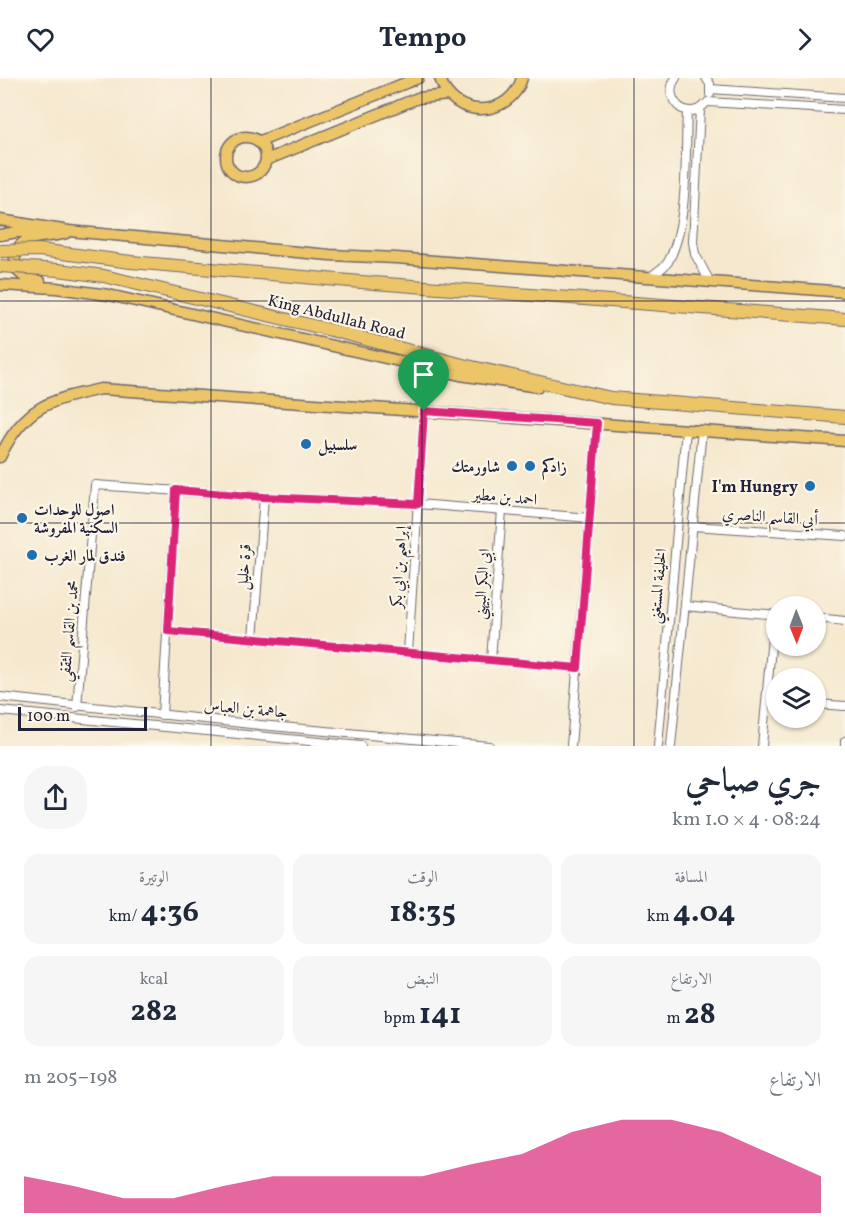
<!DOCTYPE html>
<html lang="ar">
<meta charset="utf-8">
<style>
:root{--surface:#fff;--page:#f6f6f7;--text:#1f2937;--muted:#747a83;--accent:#db2777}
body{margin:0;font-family:Vollkorn,Amiri,serif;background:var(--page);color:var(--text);direction:rtl;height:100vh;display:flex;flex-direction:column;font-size:22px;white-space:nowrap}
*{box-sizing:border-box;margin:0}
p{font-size:20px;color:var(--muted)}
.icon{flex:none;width:33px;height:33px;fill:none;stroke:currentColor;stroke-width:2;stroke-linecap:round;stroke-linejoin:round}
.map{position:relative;height:668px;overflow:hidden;direction:ltr}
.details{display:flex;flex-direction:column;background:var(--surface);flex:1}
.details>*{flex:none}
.needle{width:39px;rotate:179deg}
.controls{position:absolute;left:766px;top:518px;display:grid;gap:12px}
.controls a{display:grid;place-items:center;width:60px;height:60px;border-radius:50%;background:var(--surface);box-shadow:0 2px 4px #0004;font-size:30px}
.scale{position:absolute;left:18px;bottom:15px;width:129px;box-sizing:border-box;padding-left:6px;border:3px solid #22223b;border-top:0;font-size:16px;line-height:21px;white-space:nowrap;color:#22223b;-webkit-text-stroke:4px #fcf5e5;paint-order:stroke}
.pin{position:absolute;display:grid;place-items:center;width:51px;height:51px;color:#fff;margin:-62px -26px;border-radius:50% 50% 50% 0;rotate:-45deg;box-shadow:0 0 6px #0007}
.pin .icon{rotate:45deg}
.round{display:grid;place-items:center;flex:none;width:63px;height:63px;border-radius:24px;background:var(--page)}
.headline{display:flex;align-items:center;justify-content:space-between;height:102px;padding:0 24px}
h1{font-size:33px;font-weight:700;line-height:45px}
.stats{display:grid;grid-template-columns:repeat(3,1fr);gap:9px;height:102px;padding:6px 24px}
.stats div{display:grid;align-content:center;border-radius:15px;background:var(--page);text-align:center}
.stats b{font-size:30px;font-weight:700}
.stats small{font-size:16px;font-weight:400}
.stats p{font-size:16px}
.chart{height:168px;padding:12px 24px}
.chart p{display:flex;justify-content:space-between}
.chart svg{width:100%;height:108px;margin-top:6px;fill:var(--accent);opacity:.7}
header{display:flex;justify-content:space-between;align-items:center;height:78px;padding:0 24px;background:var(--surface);font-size:27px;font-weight:700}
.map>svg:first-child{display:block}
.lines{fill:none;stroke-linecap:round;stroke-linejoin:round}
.minor-casing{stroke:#6c676e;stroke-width:10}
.major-casing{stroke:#6c676e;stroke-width:13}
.highway-casing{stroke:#6c676e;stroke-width:14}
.minor{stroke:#fff;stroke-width:8}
.major{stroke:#edc569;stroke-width:10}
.highway{stroke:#edc569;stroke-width:12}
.highway-bridge-casing{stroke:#6c676e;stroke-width:14;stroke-linecap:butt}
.highway-bridge{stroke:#edc569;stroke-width:12}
.route-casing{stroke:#fff;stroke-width:12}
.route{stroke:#db2777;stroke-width:8}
.grid{fill:none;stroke:#22223b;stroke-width:1.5;stroke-opacity:0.55}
.poi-dot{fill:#1f6fb2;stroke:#fcf5e5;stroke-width:2}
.labels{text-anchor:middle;stroke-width:4.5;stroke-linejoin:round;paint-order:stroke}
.street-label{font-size:16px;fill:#22223b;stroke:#fcf5e5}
.poi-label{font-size:16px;font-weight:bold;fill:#22223b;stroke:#fcf5e5;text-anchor:start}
</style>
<header><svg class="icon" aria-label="forward" viewBox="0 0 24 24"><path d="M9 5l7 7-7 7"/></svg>Tempo<svg class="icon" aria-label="heart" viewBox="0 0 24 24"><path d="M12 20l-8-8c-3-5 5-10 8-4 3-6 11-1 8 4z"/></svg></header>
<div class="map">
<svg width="845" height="668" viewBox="0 0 845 668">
<rect width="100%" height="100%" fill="#fcf5e5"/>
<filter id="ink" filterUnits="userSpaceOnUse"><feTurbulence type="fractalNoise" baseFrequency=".0167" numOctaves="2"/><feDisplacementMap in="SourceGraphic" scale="12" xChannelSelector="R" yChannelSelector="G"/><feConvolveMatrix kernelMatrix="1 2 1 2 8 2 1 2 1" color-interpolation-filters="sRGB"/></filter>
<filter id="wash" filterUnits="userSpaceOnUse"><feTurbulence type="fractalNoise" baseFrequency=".008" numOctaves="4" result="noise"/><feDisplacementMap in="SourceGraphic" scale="24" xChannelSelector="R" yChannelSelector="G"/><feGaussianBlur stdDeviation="1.35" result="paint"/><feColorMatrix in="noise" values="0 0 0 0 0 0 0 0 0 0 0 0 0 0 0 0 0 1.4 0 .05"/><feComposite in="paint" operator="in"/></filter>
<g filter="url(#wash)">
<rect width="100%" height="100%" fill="#f5e8ce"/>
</g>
<g filter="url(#ink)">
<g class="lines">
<!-- minor casing -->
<g class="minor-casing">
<g id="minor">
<path d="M676,0c-15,19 10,45 28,27"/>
<path d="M706,0l4,6v10"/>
<path d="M710,11l135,9"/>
<path d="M708,24l137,8"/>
<path d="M700,31l-7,133 2,12 15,28"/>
<path d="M650,199c6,-5 14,-9 18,-15 21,-37 17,-109 19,-151"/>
<path d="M693,448l152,10"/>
<path d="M685,528l92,9"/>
<path d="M816,540l29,3"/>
<path d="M168,553l410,37"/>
<path d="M253,561l11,-142"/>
<path d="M408,574l16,-241"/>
<path d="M491,582l11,-150"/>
<path d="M0,619l260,28 229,21"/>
<path d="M816,626l29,2"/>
<path d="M77,629l18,-222 169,12 154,7 172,14"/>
<path d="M0,633l361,35"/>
<path d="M162,637l14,-224"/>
<path d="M571,668l26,-323"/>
<path d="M658,668l28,-317"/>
<path d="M671,668l31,-316"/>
<path d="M762,668l12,-131"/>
<path d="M845,668v-5"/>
</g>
</g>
<!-- major casing -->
<g class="major-casing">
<g id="major">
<path d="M440,0c12,42 70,41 82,0"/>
<circle cx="246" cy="79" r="20"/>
<path d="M258,64l160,-64"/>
<path d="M266,82l152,-62 31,-3"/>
<path d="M0,142l69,11 261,24 66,3 449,34"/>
<path d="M0,157l17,-3h22"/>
<path d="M40,203c-7,-1 -13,-1 -18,-6 -12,-10 -8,-30 6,-35 12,-5 26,-3 38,-7"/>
<path d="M0,207l56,3 53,7 351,80 78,12"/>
<path d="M0,379c24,-51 50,-57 101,-68l744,52"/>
</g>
</g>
<!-- highway casing -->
<g class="highway-casing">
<g id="highway">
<path d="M361,204l484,37"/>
<path d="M335,253l128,34 148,33 234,19"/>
</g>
</g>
<!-- minor -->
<use href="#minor" class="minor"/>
<!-- major -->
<use href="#major" class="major"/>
<!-- highway -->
<use href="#highway" class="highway"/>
<!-- highway-bridge casing -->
<g class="highway-bridge-casing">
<g id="highway-bridge">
<path d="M0,173l39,-1 92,12 230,20"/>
<path d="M0,188l58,4 46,6 231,55"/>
</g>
</g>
<!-- highway-bridge -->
<use href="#highway-bridge" class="highway-bridge"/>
</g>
</g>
<g class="lines" filter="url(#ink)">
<!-- route casing -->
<g class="route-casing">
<path id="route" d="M424,333l173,12 -19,245 -410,-37 8,-141 88,7 154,7z"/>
</g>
<!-- route -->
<use href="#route" class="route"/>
</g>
<!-- grid -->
<path class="grid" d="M211,0v668M422,0v668M634,0v668M0,223h845M0,445h845"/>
<!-- markers -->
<g class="poi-dot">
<circle cx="306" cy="366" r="6"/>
<circle cx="512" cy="388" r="6"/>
<circle cx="530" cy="388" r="6"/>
<circle cx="810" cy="408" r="6"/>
<circle cx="22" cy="440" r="6"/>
<circle cx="32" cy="477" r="6"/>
</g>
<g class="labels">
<!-- street labels -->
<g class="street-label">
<text transform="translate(337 238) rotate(14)" y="6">King Abdullah Road</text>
<text transform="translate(505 418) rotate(5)" y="6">احمد بن مطير</text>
<text transform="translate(770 438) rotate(4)" y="6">أبي القاسم الناصري</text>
<text transform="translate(243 489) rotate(-86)" y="6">قرة خليل</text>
<text transform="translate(398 489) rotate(-86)" y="6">إبراهيم بن ابي بكر</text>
<text transform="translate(481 506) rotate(-86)" y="6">ابي البكر البيهني</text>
<text transform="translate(657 508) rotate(-85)" y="6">الخليفة المستغني</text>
<text transform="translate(68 553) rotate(-85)" y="6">محمد بن القاسم الثقفي</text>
<text transform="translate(246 630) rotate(5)" y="6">جاهمة بن العباس</text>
</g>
<!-- poi labels -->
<g class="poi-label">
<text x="318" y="372">سلسبيل</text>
<text x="500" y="394" text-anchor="end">شاورمتك</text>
<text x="542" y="394">زادكم</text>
<text x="798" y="414" text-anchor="end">I'm Hungry</text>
<text x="34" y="437">اصول للوحدات<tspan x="34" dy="18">السكنية المفروشة</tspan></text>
<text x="44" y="483">فندق لمار الغرب</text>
</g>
</g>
</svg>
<div class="controls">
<a><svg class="needle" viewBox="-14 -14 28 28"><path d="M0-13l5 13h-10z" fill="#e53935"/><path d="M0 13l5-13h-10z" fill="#747a83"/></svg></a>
<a><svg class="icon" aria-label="layers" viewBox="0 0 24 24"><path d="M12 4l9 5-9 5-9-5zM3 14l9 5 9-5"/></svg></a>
</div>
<div class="scale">100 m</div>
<div class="pin" style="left:424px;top:333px;background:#1e9e55"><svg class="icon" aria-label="arrive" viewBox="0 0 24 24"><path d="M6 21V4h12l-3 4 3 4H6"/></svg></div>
</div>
<section class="details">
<div class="headline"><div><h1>جري صباحي</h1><p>08:24 · 4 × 1.0 km</p></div><a class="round"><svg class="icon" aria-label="share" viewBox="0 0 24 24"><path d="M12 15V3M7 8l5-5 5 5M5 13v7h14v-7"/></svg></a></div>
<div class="stats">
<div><p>المسافة</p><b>4.04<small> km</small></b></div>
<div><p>الوقت</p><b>18:35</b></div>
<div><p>الوتيرة</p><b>4:36<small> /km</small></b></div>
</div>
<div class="stats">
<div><p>الارتفاع</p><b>28<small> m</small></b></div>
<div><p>النبض</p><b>141<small> bpm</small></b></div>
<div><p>kcal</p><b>282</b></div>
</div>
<div class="chart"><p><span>الارتفاع</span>198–205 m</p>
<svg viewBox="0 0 160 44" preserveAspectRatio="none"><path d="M0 44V29L10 33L20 38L30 38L40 33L50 29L60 29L70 29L80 29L90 24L100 20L110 11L120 6L130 6L140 11L150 20L160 29V44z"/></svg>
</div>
</section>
